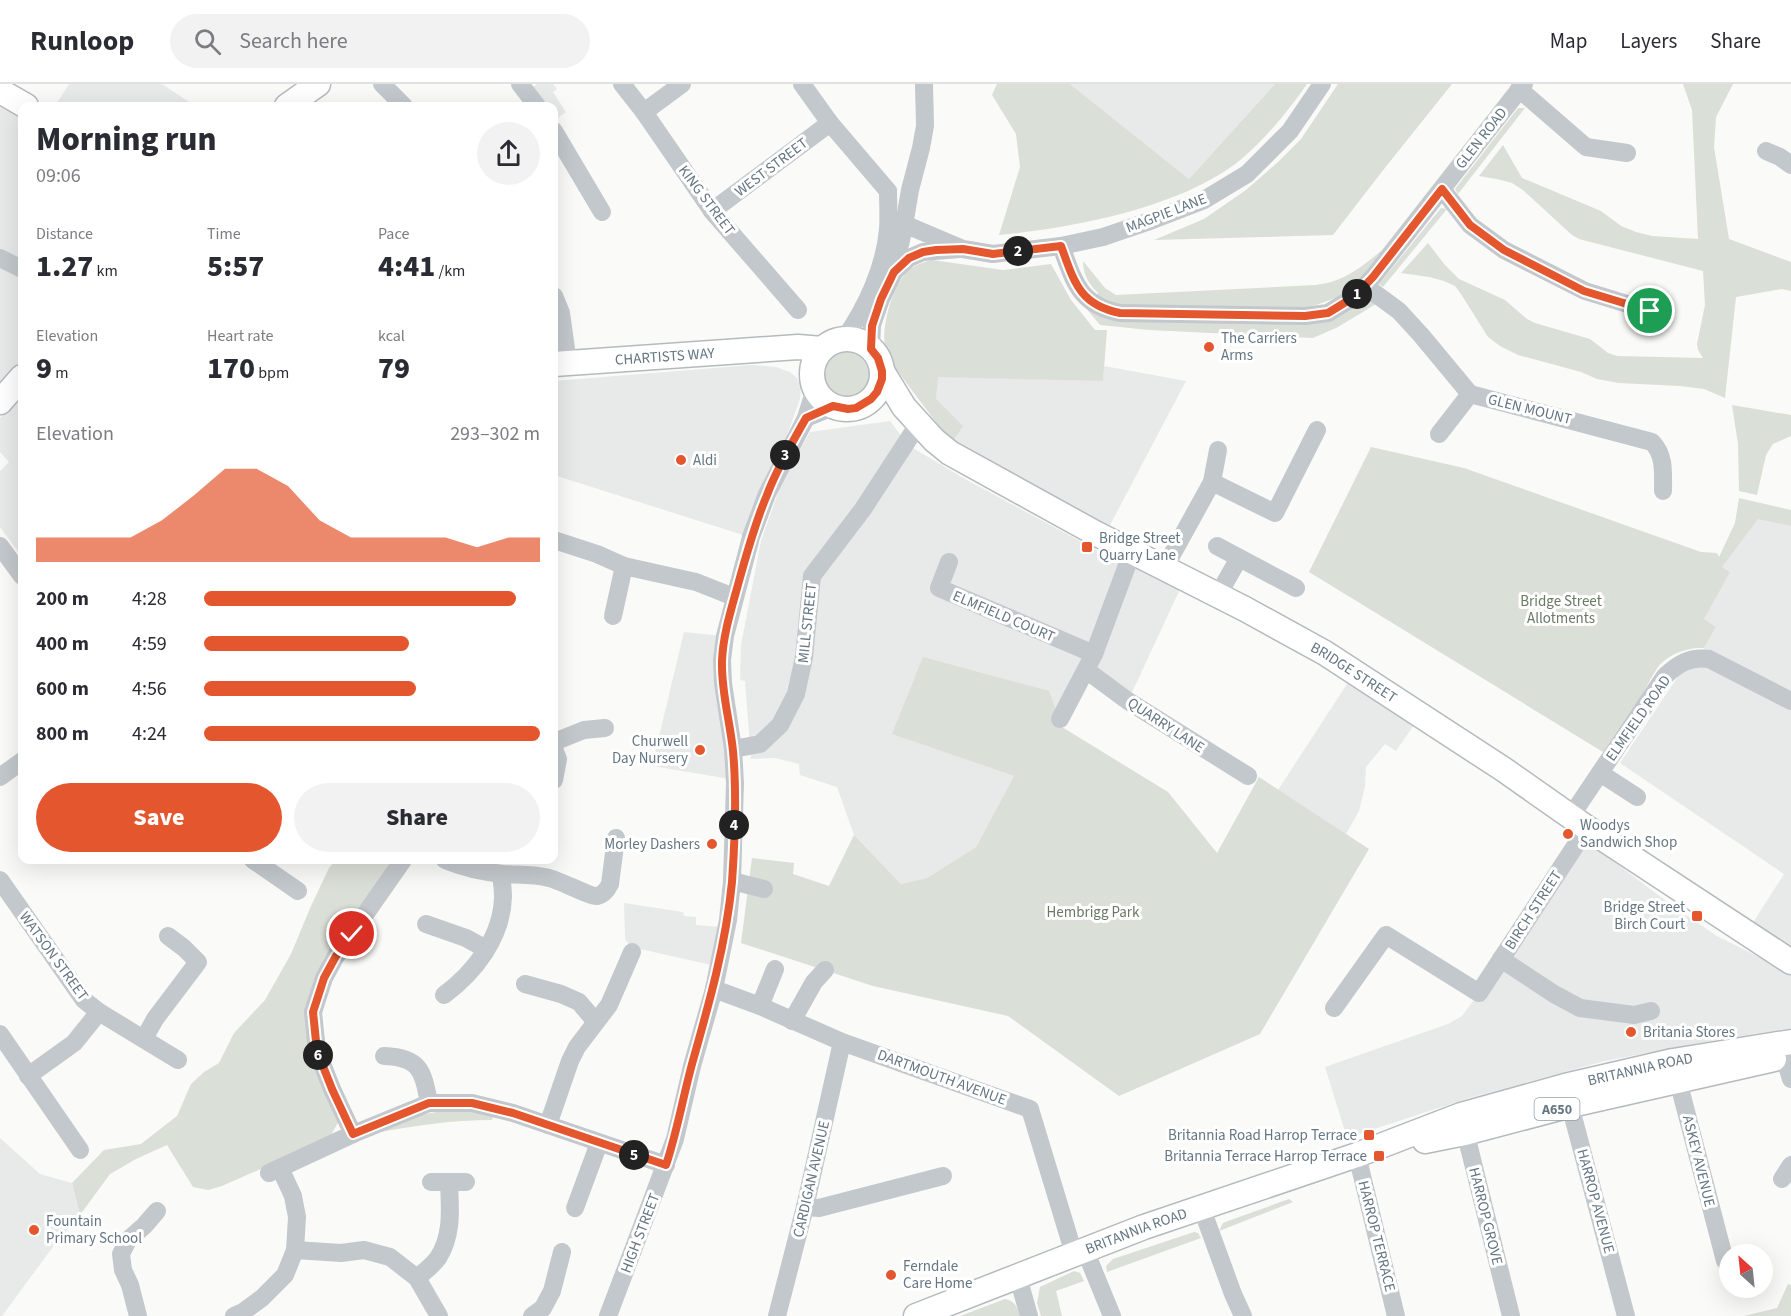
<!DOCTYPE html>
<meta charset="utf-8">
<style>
:root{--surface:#fff;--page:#f2f2f3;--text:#2b2b33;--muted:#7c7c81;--line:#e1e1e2;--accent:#e4572e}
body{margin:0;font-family:"Source Sans 3",sans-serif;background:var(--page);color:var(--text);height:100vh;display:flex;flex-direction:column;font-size:22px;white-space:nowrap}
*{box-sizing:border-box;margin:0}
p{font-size:20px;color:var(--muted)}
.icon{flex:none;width:33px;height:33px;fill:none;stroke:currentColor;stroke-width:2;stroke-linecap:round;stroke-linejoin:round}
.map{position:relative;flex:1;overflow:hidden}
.details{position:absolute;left:18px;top:18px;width:540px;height:762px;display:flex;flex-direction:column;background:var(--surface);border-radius:12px;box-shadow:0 6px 24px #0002}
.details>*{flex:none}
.needle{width:39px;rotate:333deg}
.fabs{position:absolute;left:1719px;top:1160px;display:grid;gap:12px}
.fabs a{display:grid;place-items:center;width:54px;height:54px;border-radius:50%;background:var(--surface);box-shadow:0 6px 24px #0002;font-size:30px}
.pin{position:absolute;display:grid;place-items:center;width:51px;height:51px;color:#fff;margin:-26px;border:3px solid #fff;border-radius:50%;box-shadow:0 2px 6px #0007}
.km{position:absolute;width:30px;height:30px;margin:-15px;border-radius:50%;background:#222;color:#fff;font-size:16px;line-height:30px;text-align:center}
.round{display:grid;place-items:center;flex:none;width:63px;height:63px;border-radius:32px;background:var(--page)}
.overview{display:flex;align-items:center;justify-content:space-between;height:102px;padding:0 18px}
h1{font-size:33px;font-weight:800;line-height:45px}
.stats{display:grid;grid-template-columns:repeat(3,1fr);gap:9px;height:102px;padding:6px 18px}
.stats div{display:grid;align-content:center}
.stats b{font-size:30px;font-weight:800}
.stats small{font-size:16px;font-weight:400}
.stats p{font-size:16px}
.chart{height:168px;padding:12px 18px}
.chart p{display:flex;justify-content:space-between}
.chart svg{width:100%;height:108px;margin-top:6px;fill:var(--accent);opacity:.7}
.cta{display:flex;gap:12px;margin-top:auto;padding:12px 18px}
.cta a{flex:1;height:69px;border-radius:36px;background:var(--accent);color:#fff;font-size:24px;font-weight:800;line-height:69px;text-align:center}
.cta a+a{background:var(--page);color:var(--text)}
ul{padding:0 18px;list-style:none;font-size:20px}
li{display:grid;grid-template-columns:96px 72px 1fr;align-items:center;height:45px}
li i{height:15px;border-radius:8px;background:var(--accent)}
header{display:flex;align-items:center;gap:36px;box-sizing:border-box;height:84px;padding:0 30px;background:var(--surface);border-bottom:2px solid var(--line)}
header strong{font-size:28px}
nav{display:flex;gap:33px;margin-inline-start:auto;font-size:21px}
.search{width:420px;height:54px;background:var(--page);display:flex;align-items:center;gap:15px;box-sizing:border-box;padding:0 21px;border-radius:33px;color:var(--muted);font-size:22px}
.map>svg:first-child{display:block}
.built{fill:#e8e9e9}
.green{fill:#dadfd7}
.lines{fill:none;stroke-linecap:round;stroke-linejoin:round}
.major-casing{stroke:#b5babe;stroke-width:27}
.minor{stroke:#c3c8cc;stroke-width:18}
.major{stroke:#fff;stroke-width:24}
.route-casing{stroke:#fff;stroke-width:12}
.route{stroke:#e4572e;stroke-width:8}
.poi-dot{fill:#e4572e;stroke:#fff;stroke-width:2}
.labels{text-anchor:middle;stroke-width:6;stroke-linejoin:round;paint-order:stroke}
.shield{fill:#fff;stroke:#939fa8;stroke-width:1.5}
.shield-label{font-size:14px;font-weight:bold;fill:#657683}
.street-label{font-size:15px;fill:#657683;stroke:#fff}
.poi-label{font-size:15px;fill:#657683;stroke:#fff;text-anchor:start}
.park-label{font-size:15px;fill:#687a64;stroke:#fff}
</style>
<header>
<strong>Runloop</strong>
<div class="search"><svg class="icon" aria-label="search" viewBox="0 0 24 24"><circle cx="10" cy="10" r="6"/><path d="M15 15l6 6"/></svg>Search here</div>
<nav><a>Map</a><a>Layers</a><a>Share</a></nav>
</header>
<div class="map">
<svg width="1791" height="1232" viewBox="0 0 1791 1232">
<rect width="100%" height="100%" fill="#fafaf8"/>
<!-- built -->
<g class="built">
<path d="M69,0h93l33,22h-140z"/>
<path d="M537,0h16l4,5 -4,3 13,20 -10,7 -2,-4v-9h-6l-15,-19z"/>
<path d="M1070,0h205l-86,95z"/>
<path d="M0,23l22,12v243l-22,26z"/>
<path d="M752,281l24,2 14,5 7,6 4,9 -1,12 -13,36 -44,100 -189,-60v-94z"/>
<path d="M1104,282l82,15 -77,146 -103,-58 -54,-27 -16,-43 1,-23 166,5z"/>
<path d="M22,310v163l-22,-30v-56l9,-9 -9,-10v-34z"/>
<path d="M890,337l18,24 57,34 152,82 27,8 37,18 -53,114 -42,-31 -26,49 -167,15 121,42 -38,71 -49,31 -26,6 -47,-49 -17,-48 -37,-12 -1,-11 -24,-6 -24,1 -6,-78 -5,-1 1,-35 20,-104 19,-54 30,-55z"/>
<path d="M1758,434l33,8v423l-39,-25 32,-50 -164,-111 59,-88 15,-9 22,-39 -13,-8 27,-47 -9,-5z"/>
<path d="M684,548l38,4 8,143 -78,-13z"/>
<path d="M1351,594l65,44 -20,29 -11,-7 -19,23 -1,19 -6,25 -13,23 -68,-44z"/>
<path d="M1581,753l96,72 40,27 52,26 22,13v53l-81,13 -105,20 -136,37 -122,40 -22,-71 123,-43 14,-8 17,-23z"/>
<path d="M624,819l59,9 1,4 12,1v8l25,2 -5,39 -85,-19 -6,-8z"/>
<path d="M0,1054l40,36 32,9 8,32 -25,29 -53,72h-2z"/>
</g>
<!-- green -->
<g class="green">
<path d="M997,0h73l119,95 86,-95h32c-21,30 -53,70 -85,89 -61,38 -152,55 -223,62l21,-68 -4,-33 -24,-39z"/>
<path d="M1338,0h114l-68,85 -51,66 -179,5 50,-21 42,-29 32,-28 23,-23z"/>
<path d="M1512,0h4l-145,185 -27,26 -28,10 -15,3 -184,-2 -21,-9 2,-4c-9,-9 -15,-18 -15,-32l22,27 11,7 200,-10c27,-3 46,-18 66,-35z"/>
<path d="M1683,0h50l-17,33 -2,30 15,92 62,23v29l-9,-2 -46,8 -11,101 -21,-9 -24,-3 -61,-3 -22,-4 -16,-7 -63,-17 -18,-9 -12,-9 -27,-43 -6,-8 -11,-5 -15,-4 -28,-4 27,-30 17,22 14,14 46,21 22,19 8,4 55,16 18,14 9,3 86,2 -5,-8 -1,-6 8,-39 -2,-34 -124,-32 -7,-4 -49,-45 -11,-7 -15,-4 -18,-3 24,-31 19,33 79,33 20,15 15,6 16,4 46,3 -6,-129z"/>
<path d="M1518,24h7l-67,86 -3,-5z"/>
<path d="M1441,124l6,1 -64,78 -4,-3z"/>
<path d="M932,176l71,10 48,-6 20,36 24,30h12l-4,51 -165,-4 -2,22 27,27 -11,16 -11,-13 -51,-68c-1,-5 -4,-9 -5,-14 -4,-20 8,-65 25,-78 7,-5 14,-7 22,-9z"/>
<path d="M1366,212l10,8 -38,23 -25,11 -164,-8 -49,-5 -15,-18 15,9 208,7z"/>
<circle cx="846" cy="291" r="23"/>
<path d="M1732,321l59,10v21l-18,8 -7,11 -9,40 -18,-4 -1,-47z"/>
<path d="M1371,363l93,21 237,84 16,1 2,4 16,-34 4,-25 52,12v16l-33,-7 -36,48 8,5 -26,47 12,8 -12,21c-17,-1 -39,7 -48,22 -6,9 -10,19 -16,28 -13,18 -25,36 -37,54l-294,-180z"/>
<path d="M923,573l126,34 13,36 106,65 49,61 42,-76 110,72 -109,185 -141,62 -111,-80 -135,-30 -132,-43 11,-85 42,5 -1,11 36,12 25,-51 47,49 26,-6 49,-31 38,-71 -122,-42z"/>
<path d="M336,776h56l-63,95 -20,42 31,122 -9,16 -68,33 -41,18 -14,4 -15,-3 -26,-42 -31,14 -26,15 -30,41 -8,-32 32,-33 37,-6 36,-28 14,-32 13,-12 15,-9 15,-30 31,-33 26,-46 20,-48 18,-38z"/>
<path d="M477,1027l16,5 -1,4c-41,0 -72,5 -112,12l40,-17 16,-3z"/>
<path d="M1289,1115l4,3 -74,29 4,-8 5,-2z"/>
<path d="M1194,1148l4,1 3,5 -94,34 -1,-6 7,-7z"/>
<path d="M1074,1187l6,2 4,8 -28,10 6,25h-21l-4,-13 3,-16z"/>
<path d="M1788,1200l3,1v31h-47l33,-8z"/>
<path d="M1005,1215c10,2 12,8 15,17h-60z"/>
</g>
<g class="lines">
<!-- major casing -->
<g class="major-casing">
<g id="major">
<path d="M0,7l26,15"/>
<path d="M287,22l31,-22"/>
<circle cx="847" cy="290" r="35"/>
<path id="s1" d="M554,280l244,-17 24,2"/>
<path id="s2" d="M882,287l22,36 30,33 16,13 145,80 150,76 80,44 178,116 84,59 204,134"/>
<path d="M0,318l22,-25"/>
<path d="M1425,1057l40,-8 106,-28 203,-46"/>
<path id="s3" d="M916,1232l228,-89 213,-72 104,-40 104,-29 108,-25 118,-19"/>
</g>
</g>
<!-- minor -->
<g class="minor">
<path d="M382,0l22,22"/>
<path d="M520,0l17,22"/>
<path d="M622,0l22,28 68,99 86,99"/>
<path d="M802,0l28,39 58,68"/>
<path d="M1519,5l67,58 41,6"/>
<path d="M644,28l38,-28"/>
<path d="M554,47l48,81"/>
<path d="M1766,67l14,6 11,8"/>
<path d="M1442,105l28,36 34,25 81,41 65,20"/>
<path d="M712,127l118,-88"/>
<path d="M904,140l59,25 30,5 68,-8 42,-9 44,-15 57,-22 43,-26 43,-43 32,-47"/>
<path d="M1061,162c13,35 18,59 59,67l185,3 23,-3 26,-16 19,-20 151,-193"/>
<path d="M0,174l22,11"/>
<path d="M894,188l15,-14 14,-6 36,-3"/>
<path d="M1365,202l34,25 22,24 49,59 182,48c13,13 11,31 11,49"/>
<path d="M554,212l7,17 7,50"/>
<path d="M844,255c22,-31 41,-72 44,-110 1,-12 0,-25 0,-38"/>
<path d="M871,265l1,-24 9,-26 13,-27 9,-41 7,-41 11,-42 4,-22 -1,-42"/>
<path d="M806,334l27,-11"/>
<path d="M1439,350l31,-40"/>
<path d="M1212,398l6,-32"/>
<path d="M554,456l43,14 27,12 72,16 38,15"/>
<path d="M0,462l22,30"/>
<path d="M1217,462l79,42"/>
<path d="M949,478l-10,26 155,66"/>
<path d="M1164,485l48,-87 63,31 42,-83"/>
<path d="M1218,511l21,-37"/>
<path d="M613,532l11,-50"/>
<path d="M1086,586l42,31 120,75"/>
<path d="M1060,635l34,-65 38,-102"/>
<path d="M554,658l30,-12 21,-2"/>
<path d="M554,665l4,10 -4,21"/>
<path d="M733,665l27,-5 20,-19 16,-31 8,-37 8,-81 51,-67 56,-86"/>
<path d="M1600,689l37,24"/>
<path d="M0,693l22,-16"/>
<path d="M1571,732l94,-140c13,-12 25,-20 44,-17l82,42"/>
<path d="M253,776l45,31"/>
<path d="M445,776c19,8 38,12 58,14 15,1 32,0 46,4 10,2 42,19 48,18 6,-1 10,-6 13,-12l6,-46"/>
<path d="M0,796l84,120 15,12 79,48"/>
<path d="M732,797l32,8"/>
<path d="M426,840l40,14 20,11"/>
<path d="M1501,875l53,35 26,14 54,7 17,-4"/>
<path d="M525,900l36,10 18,8 17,20"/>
<path d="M714,905l46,17 82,36 188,67 44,145"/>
<path d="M444,911c31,-23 58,-58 59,-98 0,-7 -1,-15 -2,-23"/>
<path d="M760,922l15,-37"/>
<path d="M1334,924l52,-73 93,58 108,-165"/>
<path d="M792,937l22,-39 11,-12"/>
<path d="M0,950l80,116"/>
<path d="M144,955l11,-20 43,-57 -14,-14 -16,-12"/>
<path d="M1780,959l11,36"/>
<path d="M384,972c36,1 39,15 45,47"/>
<path d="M1675,985l50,192"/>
<path d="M28,992l46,-33 25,-31"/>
<path d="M1567,1010l59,222"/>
<path d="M1463,1039l48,193"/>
<path d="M548,1041l22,-64 7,-14 32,-42 23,-53"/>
<path d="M353,1050l-21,-45 -15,-38 -4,-39 11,-34 12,-22 67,-96"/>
<path d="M1357,1071l39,161"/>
<path d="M269,1089l84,-39 76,-31h43l41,10 153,52"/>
<path d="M1782,1095l9,-14"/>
<path d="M431,1098h18"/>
<path d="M805,1123l14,1 124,-32"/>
<path d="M575,1124l24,-65"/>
<path d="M1202,1125l31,85 10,22"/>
<path d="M295,1166l46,3 23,-3 26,7 27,21 22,38"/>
<path d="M1085,1166l27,66"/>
<path d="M1018,1193l11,39"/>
<path d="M417,1194c7,-6 16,-13 21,-20 15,-23 12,-50 11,-76h17"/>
<path d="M138,1232l-8,-31 -7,-15 -2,-16 7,-14 16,-14 13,-15"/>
<path d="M234,1232l9,-4 19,-14 23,-23 10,-25 2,-33 -4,-21 -13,-28"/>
<path d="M532,1232l11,-8 9,-17 10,-39"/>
<path d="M608,1232l67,-177 17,-73 22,-77 14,-69 4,-39 3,-98 -2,-34 -10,-66 -1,-23 3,-24 26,-99 16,-43 39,-76 9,-29"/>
<path d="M777,1232l28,-109 37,-165"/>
</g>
<!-- major -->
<use href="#major" class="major"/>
</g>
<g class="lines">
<!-- route casing -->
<g class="route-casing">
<path id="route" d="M352,850l-16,22 -12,22 -11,34 4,39 15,38 21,45 76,-31h43l41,10 153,52c11,-33 17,-68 26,-101 17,-60 34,-120 40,-182 3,-43 5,-88 1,-131 -3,-30 -12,-60 -11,-90 1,-27 10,-54 17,-80 8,-29 16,-58 28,-86 10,-27 25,-52 39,-77l27,-12 15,3 8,-1 15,-9 6,-7 5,-13v-8l-4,-13 -7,-9 1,-23 9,-27 13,-27 15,-14 14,-6 13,-2 27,-1 30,5 68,-8c13,35 18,59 59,67l185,3 23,-3 26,-16 19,-20 69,-88 28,36 34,25 80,41 66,20"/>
</g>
<!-- route -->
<use href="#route" class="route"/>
</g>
<!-- markers -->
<g class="poi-dot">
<circle cx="1209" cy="263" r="6"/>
<circle cx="681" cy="376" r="6"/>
<rect x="1081" y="457" width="12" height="12" rx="3"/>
<circle cx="700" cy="666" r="6"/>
<circle cx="1568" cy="750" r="6"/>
<circle cx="712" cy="760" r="6"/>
<rect x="1691" y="826" width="12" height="12" rx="3"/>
<circle cx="1631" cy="948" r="6"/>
<rect x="1363" y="1045" width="12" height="12" rx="3"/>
<rect x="1373" y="1066" width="12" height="12" rx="3"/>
<circle cx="34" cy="1146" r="6"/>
<circle cx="891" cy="1191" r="6"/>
</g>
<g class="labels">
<!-- shield labels -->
<rect class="shield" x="1534.5" y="1014" width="45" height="22" rx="4.5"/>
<g class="shield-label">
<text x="1557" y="1030">A650</text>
</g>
<!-- street labels -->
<g class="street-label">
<text transform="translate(1481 54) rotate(-52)" y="5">GLEN ROAD</text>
<text transform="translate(771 83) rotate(-37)" y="5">WEST STREET</text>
<text transform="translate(707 116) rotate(53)" y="5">KING STREET</text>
<text transform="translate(1166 129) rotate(-21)" y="5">MAGPIE LANE</text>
<text dy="5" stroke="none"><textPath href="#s1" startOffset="111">CHARTISTS WAY</textPath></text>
<text transform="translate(1530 325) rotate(14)" y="5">GLEN MOUNT</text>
<text transform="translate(1004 532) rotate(23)" y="5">ELMFIELD COURT</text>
<text transform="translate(807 539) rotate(-84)" y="5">MILL STREET</text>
<text dy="5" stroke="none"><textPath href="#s2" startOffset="567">BRIDGE STREET</textPath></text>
<text transform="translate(1638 634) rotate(-55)" y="5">ELMFIELD ROAD</text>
<text transform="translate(1166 641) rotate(33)" y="5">QUARRY LANE</text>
<text transform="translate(1533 826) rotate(-57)" y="5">BIRCH STREET</text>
<text transform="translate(54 872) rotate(54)" y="5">WATSON STREET</text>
<text dy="5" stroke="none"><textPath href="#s3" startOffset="766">BRITANNIA ROAD</textPath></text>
<text transform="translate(942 993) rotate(20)" y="5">DARTMOUTH AVENUE</text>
<text transform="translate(1699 1077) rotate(76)" y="5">ASKEY AVENUE</text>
<text transform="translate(811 1095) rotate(-77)" y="5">CARDIGAN AVENUE</text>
<text transform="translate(1596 1117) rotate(75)" y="5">HARROP AVENUE</text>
<text transform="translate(1486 1132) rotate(76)" y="5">HARROP GROVE</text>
<text dy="5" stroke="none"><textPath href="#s3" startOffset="236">BRITANNIA ROAD</textPath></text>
<text transform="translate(640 1149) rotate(-69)" y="5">HIGH STREET</text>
<text transform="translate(1377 1152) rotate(76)" y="5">HARROP TERRACE</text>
</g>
<!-- poi labels -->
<g class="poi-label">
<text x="1221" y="259">The Carriers<tspan x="1221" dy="17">Arms</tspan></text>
<text x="693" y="381">Aldi</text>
<text x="1099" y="459">Bridge Street<tspan x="1099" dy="17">Quarry Lane</tspan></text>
<text x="688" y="662" text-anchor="end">Churwell<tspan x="688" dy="17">Day Nursery</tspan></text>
<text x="1580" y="746">Woodys<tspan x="1580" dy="17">Sandwich Shop</tspan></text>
<text x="700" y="765" text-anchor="end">Morley Dashers</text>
<text x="1685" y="828" text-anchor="end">Bridge Street<tspan x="1685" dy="17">Birch Court</tspan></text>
<text x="1643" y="953">Britania Stores</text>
<text x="1357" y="1056" text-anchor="end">Britannia Road Harrop Terrace</text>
<text x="1367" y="1077" text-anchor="end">Britannia Terrace Harrop Terrace</text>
<text x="46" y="1142">Fountain<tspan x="46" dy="17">Primary School</tspan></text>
<text x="903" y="1187">Ferndale<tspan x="903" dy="17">Care Home</tspan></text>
</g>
<!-- park labels -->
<g class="park-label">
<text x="1561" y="522">Bridge Street<tspan x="1561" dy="17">Allotments</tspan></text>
<text x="1093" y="833">Hembrigg Park</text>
</g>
</g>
</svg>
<div class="fabs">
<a><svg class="needle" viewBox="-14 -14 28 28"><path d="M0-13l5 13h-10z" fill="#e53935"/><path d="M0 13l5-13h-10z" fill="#7c7c81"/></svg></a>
</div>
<div class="pin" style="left:1650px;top:227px;background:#1e9e55"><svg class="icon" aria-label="arrive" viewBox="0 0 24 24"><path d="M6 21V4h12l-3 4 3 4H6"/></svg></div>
<div class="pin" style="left:352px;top:850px;background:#d93025"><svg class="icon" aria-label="check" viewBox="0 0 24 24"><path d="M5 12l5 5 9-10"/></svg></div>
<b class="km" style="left:1357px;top:210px">1</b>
<b class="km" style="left:1018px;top:167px">2</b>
<b class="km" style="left:785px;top:371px">3</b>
<b class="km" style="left:734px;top:741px">4</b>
<b class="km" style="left:634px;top:1071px">5</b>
<b class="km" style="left:318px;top:971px">6</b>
<section class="details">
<div class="overview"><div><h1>Morning run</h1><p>09:06</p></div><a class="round"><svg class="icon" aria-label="share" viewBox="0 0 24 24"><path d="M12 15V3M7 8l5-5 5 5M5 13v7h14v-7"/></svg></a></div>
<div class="stats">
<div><p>Distance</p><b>1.27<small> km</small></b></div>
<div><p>Time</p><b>5:57</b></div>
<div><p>Pace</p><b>4:41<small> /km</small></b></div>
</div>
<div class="stats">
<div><p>Elevation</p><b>9<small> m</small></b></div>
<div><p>Heart rate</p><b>170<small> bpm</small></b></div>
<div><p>kcal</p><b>79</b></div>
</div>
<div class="chart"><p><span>Elevation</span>293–302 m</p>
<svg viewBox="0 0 160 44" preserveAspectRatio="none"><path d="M0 44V34L10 34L20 34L30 34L40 27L50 17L60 6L70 6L80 13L90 27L100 34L110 34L120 34L130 34L140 38L150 34L160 34V44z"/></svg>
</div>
<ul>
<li><b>200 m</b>4:28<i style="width:93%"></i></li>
<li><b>400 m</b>4:59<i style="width:61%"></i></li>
<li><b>600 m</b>4:56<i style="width:63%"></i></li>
<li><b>800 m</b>4:24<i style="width:100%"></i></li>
</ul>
<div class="cta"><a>Save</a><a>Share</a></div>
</section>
</div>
